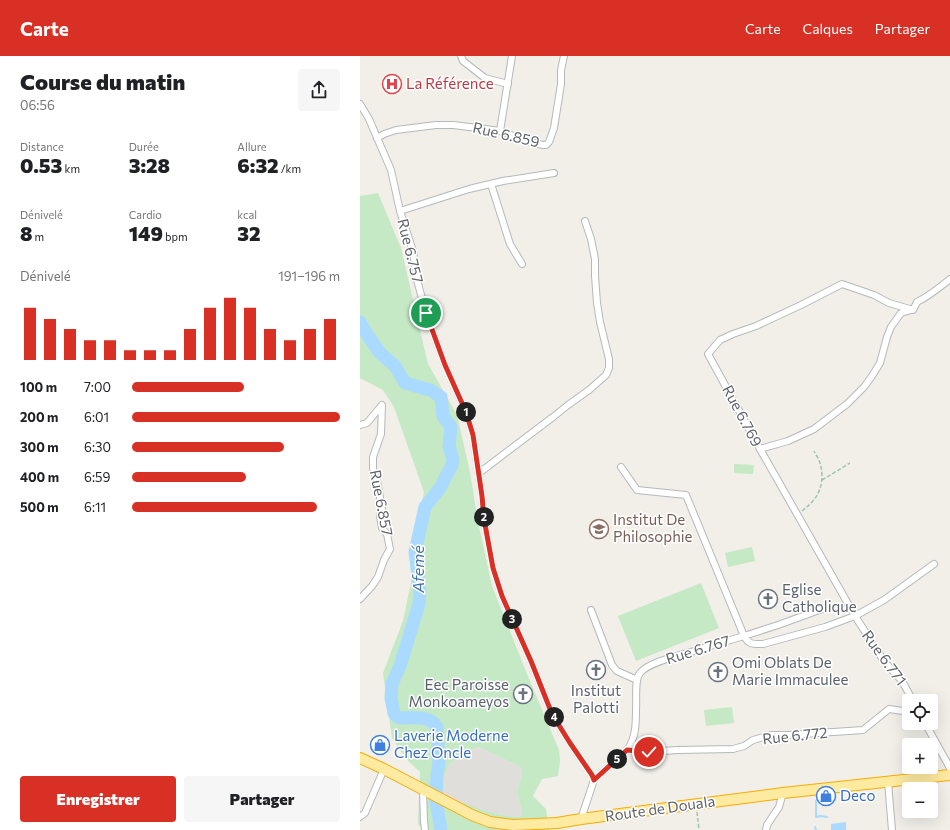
<!DOCTYPE html>
<html lang="fr">
<meta charset="utf-8">
<style>
:root{--surface:#fff;--page:#f6f6f6;--text:#202124;--muted:#757577;--accent:#d93025}
body{margin:0;font-family:Commissioner,sans-serif;background:var(--page);color:var(--text);height:100vh;display:flex;flex-direction:column;font-size:15px;white-space:nowrap}
*{box-sizing:border-box;margin:0}
p{font-size:13px;color:var(--muted)}
.icon{flex:none;width:22px;height:22px;fill:none;stroke:currentColor;stroke-width:2;stroke-linecap:round;stroke-linejoin:round}
.map{position:relative;flex:1;overflow:hidden}
.panel{display:flex;flex-direction:column;background:var(--surface);width:360px}
.panel>*{flex:none}
.controls{position:absolute;left:542px;top:638px;display:grid;gap:8px}
.controls a{display:grid;place-items:center;width:36px;height:36px;border-radius:4px;background:var(--surface);box-shadow:0 4px 16px #0002;font-size:20px}
.pin{position:absolute;display:grid;place-items:center;width:34px;height:34px;color:#fff;margin:-17px;border:2px solid #fff;border-radius:50%;box-shadow:0 1px 4px #0007}
.km{position:absolute;width:20px;height:20px;margin:-10px;border-radius:50%;background:#222;color:#fff;font-size:11px;line-height:20px;text-align:center}
.round{display:grid;place-items:center;flex:none;width:42px;height:42px;border-radius:4px;background:var(--page)}
.overview{display:flex;align-items:center;justify-content:space-between;height:68px;padding:0 20px}
h1{font-size:22px;font-weight:800;line-height:30px}
.figures{display:grid;grid-template-columns:repeat(3,1fr);gap:6px;height:68px;padding:4px 20px}
.figures div{display:grid;align-content:center}
.figures b{font-size:20px;font-weight:800}
.figures small{font-size:11px;font-weight:400}
.figures p{font-size:11px}
.chart{height:112px;padding:8px 20px}
.chart p{display:flex;justify-content:space-between}
.chart svg{width:100%;height:72px;margin-top:4px;stroke:var(--accent);stroke-width:6}
.cta{display:flex;gap:8px;margin-top:auto;padding:8px 20px}
.cta a{flex:1;height:46px;border-radius:4px;background:var(--accent);color:#fff;font-size:16px;font-weight:800;line-height:46px;text-align:center}
.cta a+a{background:var(--page);color:var(--text)}
ul{padding:0 20px;list-style:none;font-size:13px}
li{display:grid;grid-template-columns:64px 48px 1fr;align-items:center;height:30px}
li i{height:10px;border-radius:5px;background:var(--accent)}
header{display:flex;align-items:center;gap:24px;box-sizing:border-box;height:56px;padding:0 20px;background:var(--accent);color:#fff}
header strong{font-size:19px}
nav{display:flex;gap:22px;margin-inline-start:auto;font-size:14px}
main{display:flex;flex:1;min-height:0}
.map>svg:first-child{display:block}
.industrial{fill:#e0deda}
.green{fill:#c5e8c5;fill-rule:evenodd}
.water{fill:#aadaff}
.lines{fill:none;stroke-linecap:round;stroke-linejoin:round}
.stream{stroke:#aadaff;stroke-width:2}
.river{stroke:#aadaff;stroke-width:13}
.minor-casing{stroke:#b5b8bc;stroke-width:8}
.trunk-casing{stroke:#f9ab00;stroke-width:12}
.path{stroke:#9cc7a9;stroke-width:1.5;stroke-dasharray:4 2;stroke-linecap:butt}
.minor{stroke:#fff;stroke-width:6}
.trunk{stroke:#feeaa1;stroke-width:10}
.route-casing{stroke:#fff;stroke-width:8}
.route{stroke:#d93025;stroke-width:5}
.labels{text-anchor:middle;stroke-width:3;stroke-linejoin:round;paint-order:stroke}
.health-label{font-size:15px;fill:#be3a42;stroke:#fff;text-anchor:start}
.street-label{font-size:15px;fill:#5f6368;stroke:#fff}
.education-label{font-size:15px;fill:#785e54;stroke:#fff;text-anchor:start}
.worship-label{font-size:15px;fill:#5b616d;stroke:#fff;text-anchor:start}
.shop-label{font-size:15px;fill:#366cbe;stroke:#fff;text-anchor:start}
.water-label{font-size:16px;font-style:italic;fill:#4174aa;stroke:#fff}
</style>
<header>
<strong>Carte</strong>
<nav><a>Carte</a><a>Calques</a><a>Partager</a></nav>
</header>
<main>
<section class="panel">
<div class="overview"><div><h1>Course du matin</h1><p>06:56</p></div><a class="round"><svg class="icon" aria-label="share" viewBox="0 0 24 24"><path d="M12 15V3M7 8l5-5 5 5M5 13v7h14v-7"/></svg></a></div>
<div class="figures">
<div><p>Distance</p><b>0.53<small> km</small></b></div>
<div><p>Durée</p><b>3:28</b></div>
<div><p>Allure</p><b>6:32<small> /km</small></b></div>
</div>
<div class="figures">
<div><p>Dénivelé</p><b>8<small> m</small></b></div>
<div><p>Cardio</p><b>149<small> bpm</small></b></div>
<div><p>kcal</p><b>32</b></div>
</div>
<div class="chart"><p><span>Dénivelé</span>191–196 m</p>
<svg viewBox="0 0 160 44" preserveAspectRatio="none"><path d="M5 44V12M15 44V19M25 44V25M35 44V32M45 44V32M55 44V38M65 44V38M75 44V38M85 44V25M95 44V12M105 44V6M115 44V12M125 44V25M135 44V32M145 44V25M155 44V19"/></svg>
</div>
<ul>
<li><b>100 m</b>7:00<i style="width:54%"></i></li>
<li><b>200 m</b>6:01<i style="width:100%"></i></li>
<li><b>300 m</b>6:30<i style="width:73%"></i></li>
<li><b>400 m</b>6:59<i style="width:55%"></i></li>
<li><b>500 m</b>6:11<i style="width:89%"></i></li>
</ul>
<div class="cta"><a>Enregistrer</a><a>Partager</a></div>
</section>
<div class="map">
<svg width="590" height="774" viewBox="0 0 590 774">
<rect width="100%" height="100%" fill="#f1efe8"/>
<!-- industrial -->
<path class="industrial" d="M119,691l42,20 1,7 -5,18 5,20v5l-12,-1 -20,-3 -19,-6 -28,-13 -1,-2 3,-7 -3,-3 7,-17 15,-12z"/>
<!-- green -->
<g class="green">
<path d="M18,137l23,55 27,116 29,51 13,57 8,50 14,64 35,88 32,76 1,11 -2,15 -16,3 -9,17 13,13 3,21h-126l-5,-6 2,-52 -14,-13 -14,-21 -9,-65 20,-52 8,-38 2,-42 11,-49 -30,-85 -11,-17 -23,-12v-182zM119,691l42,20 1,7 -5,18 5,20v5c-29,-1 -53,-11 -79,-23l-1,-2 3,-7 -3,-3 7,-17 15,-12z"/>
<path d="M374,408l20,1 -1,9 -19,-1z"/>
<path d="M392,491l3,14 -27,6 -3,-14z"/>
<path d="M341,527l18,45 -83,33 -18,-45z"/>
<path d="M372,651l2,16 -28,3 -2,-16z"/>
</g>
<!-- water -->
<path class="water" d="M486,766v8h-15v-6z"/>
<g class="lines">
<!-- stream -->
<g class="stream">
<path d="M456,761v-16"/>
<path d="M456,761l4,-1 7,1"/>
<path d="M455,771l1,3"/>
</g>
<!-- river -->
<path class="river" d="M0,266l8,14 12,17 15,13 10,17 25,7 11,7 2,19 8,11 -2,20 4,12 -1,6 -12,23 -15,19 -10,45 5,39 -1,13 -19,62 -8,18 -1,14 3,15 2,3 4,2c12,0 30,-3 37,9l2,35 -2,13 -1,27 5,28"/>
<!-- minor casing -->
<g class="minor-casing">
<g id="minor">
<path d="M101,0l2,5 22,17 23,6"/>
<path d="M0,48l9,15 22,51 9,41 13,40 4,29 9,33 19,52 21,47 7,23 9,61 2,23 9,49 9,28 29,65 21,53 18,29 22,32 2,5"/>
<path d="M140,75l12,-75"/>
<path d="M17,82l7,-4 12,-4 40,-5h17l33,4 14,2 27,10 16,4h3l3,-3 5,-14 7,-44v-14l3,-14"/>
<path d="M131,128l19,60 12,20"/>
<path d="M40,155l69,-22 34,-8 51,-8"/>
<path d="M0,369l7,-2 15,-18 -1,29 -8,23v12l4,12 5,28 -2,7 2,12 5,6 3,15 -6,11 -6,17 -6,9 -12,13"/>
<path d="M400,393l28,-8 26,-12 33,-25 17,-17 8,-11 8,-13 7,-26 4,-10 10,-14 10,-3"/>
<path d="M119,417l74,-56 15,-12 21,-15 17,-15 3,-7v-9l-9,-37 -3,-19 -2,-27v-17l-4,-20 -6,-18"/>
<path d="M465,552l-47,17 -34,11c5,9 9,8 19,8l62,-17 30,-11 -95,-167 -52,-95 12,-14 13,-6 23,-8 45,-21 41,-21 32,11 15,8 24,7 4,-8c12,-6 22,-14 33,-23"/>
<path d="M231,554l21,55 5,6 20,9"/>
<path d="M553,645l-11,-20 -18,-20 -29,-45 29,-16 50,-36"/>
<path d="M565,667l25,45"/>
<path d="M267,694l22,2 28,-2 56,-1 11,-3 9,-6 18,-5h18l74,-5 26,-21 14,2 6,-1"/>
<path d="M528,726l4,48"/>
<path d="M63,734l1,31 1,9"/>
<path d="M0,761l5,-4 19,-44"/>
<path d="M221,763l13,-39 33,-30c9,-11 9,-28 9,-41 1,-10 -2,-29 4,-36 8,-11 41,-18 54,-22 16,-5 33,-10 50,-15l-58,-141 -49,-5 -16,-23"/>
<path d="M406,774l1,-5 12,-18 4,-14"/>
</g>
</g>
<!-- trunk casing -->
<g class="trunk-casing">
<path id="trunk" d="M0,702l24,11 88,46 18,7 23,3 44,-2 24,-4 202,-26 167,-18"/>
</g>
<!-- path -->
<g class="path">
<path d="M462,424l28,-17"/>
<path d="M442,455c4,-3 7,-6 10,-9 10,-11 12,-25 8,-39 -1,-4 -4,-8 -6,-12"/>
<path d="M337,756l2,18"/>
</g>
<!-- minor -->
<use href="#minor" class="minor"/>
<!-- trunk -->
<use href="#trunk" class="trunk"/>
</g>
<g class="lines">
<!-- route casing -->
<g class="route-casing">
<path id="route" d="M66,257l19,52 21,47 7,23 9,61 2,23 9,49 9,28 29,65 21,53 18,29 22,32 2,5 33,-30 22,2"/>
</g>
<!-- route -->
<use href="#route" class="route"/>
</g>
<!-- icons -->
<defs>
<g id="hospital-ring" transform="scale(1)"><circle r="9.5" fill="#fff" stroke="#e0444e" stroke-width="1.5"/><path d="M-5-5h3v3.5h4V-5h3V5h-3V1.5h-4V5h-3Z" fill="#e0444e"/></g>
<g id="university-ring" transform="scale(1)"><circle r="9.5" fill="#fff" stroke="#8d6e63" stroke-width="1.5"/><path d="M0-5L7-2L0 1L-7-2ZM-4 1L0 2.5L4 1V4Q0 6-4 4Z" fill="#8d6e63"/></g>
<g id="church-ring" transform="scale(1)"><circle r="9.5" fill="#fff" stroke="#6b7280" stroke-width="1.5"/><path d="M-1.2-6h2.4v3.5h3.3v2.4h-3.3V6h-2.4V-.1h-3.3v-2.4h3.3Z" fill="#6b7280"/></g>
<g id="shop-ring" transform="scale(1)"><circle r="9.5" fill="#fff" stroke="#3f7fe0" stroke-width="1.5"/><path d="M-5-2.5h2.3a2.7 3.5 0 0 1 5.4 0H5L5.5 6h-11ZM-1.5-2.5h3a1.5 2.3 0 0 0-3 0Z" fill="#3f7fe0"/></g>
</defs>
<g fill-rule="evenodd">
<use href="#hospital-ring" x="32" y="28"/>
<use href="#university-ring" x="239" y="473"/>
<use href="#church-ring" x="408" y="543"/>
<use href="#church-ring" x="236" y="614"/>
<use href="#church-ring" x="358" y="616"/>
<use href="#church-ring" x="163" y="638"/>
<use href="#shop-ring" x="20" y="689"/>
<use href="#shop-ring" x="466" y="740"/>
</g>
<g class="labels">
<!-- health labels -->
<g class="health-label">
<text x="46" y="33">La Référence</text>
</g>
<!-- street labels -->
<g class="street-label">
<text transform="translate(146 79) rotate(13)" y="5">Rue 6.859</text>
<text transform="translate(50 195) rotate(76)" y="5">Rue 6.757</text>
<text transform="translate(382 360) rotate(62)" y="5">Rue 6.769</text>
<text transform="translate(21 447) rotate(79)" y="5">Rue 6.857</text>
<text transform="translate(338 594) rotate(-17)" y="5">Rue 6.767</text>
<text transform="translate(524 602) rotate(54)" y="5">Rue 6.771</text>
<text transform="translate(435 680) rotate(-6)" y="5">Rue 6.772</text>
<text transform="translate(300 753) rotate(-8)" y="5">Route de Douala</text>
</g>
<!-- education labels -->
<g class="education-label">
<text x="253" y="469">Institut De<tspan x="253" dy="17">Philosophie</tspan></text>
</g>
<!-- worship labels -->
<g class="worship-label">
<text x="422" y="539">Eglise<tspan x="422" dy="17">Catholique</tspan></text>
<text x="372" y="612">Omi Oblats De<tspan x="372" dy="17">Marie Immaculee</tspan></text>
<text x="149" y="634" text-anchor="end">Eec Paroisse<tspan x="149" dy="17">Monkoameyos</tspan></text>
<text x="236" y="640" text-anchor="middle">Institut<tspan x="236" dy="17">Palotti</tspan></text>
</g>
<!-- shop labels -->
<g class="shop-label">
<text x="34" y="685">Laverie Moderne<tspan x="34" dy="17">Chez Oncle</tspan></text>
<text x="480" y="745">Deco</text>
</g>
<!-- water labels -->
<g class="water-label">
<text transform="translate(58 513) rotate(-90)" y="6">Afemé</text>
</g>
</g>
</svg>
<div class="controls">
<a><svg class="icon" aria-label="locate" viewBox="0 0 24 24"><circle cx="12" cy="12" r="6"/><path d="M12 2v4M12 18v4M2 12h4M18 12h4"/></svg></a>
<a>+</a>
<a>−</a>
</div>
<div class="pin" style="left:66px;top:257px;background:#1e9e55"><svg class="icon" aria-label="arrive" viewBox="0 0 24 24"><path d="M6 21V4h12l-3 4 3 4H6"/></svg></div>
<div class="pin" style="left:289px;top:696px;background:#d93025"><svg class="icon" aria-label="check" viewBox="0 0 24 24"><path d="M5 12l5 5 9-10"/></svg></div>
<b class="km" style="left:106px;top:356px">1</b>
<b class="km" style="left:124px;top:461px">2</b>
<b class="km" style="left:152px;top:563px">3</b>
<b class="km" style="left:194px;top:661px">4</b>
<b class="km" style="left:257px;top:703px">5</b>
</div>
</main>
